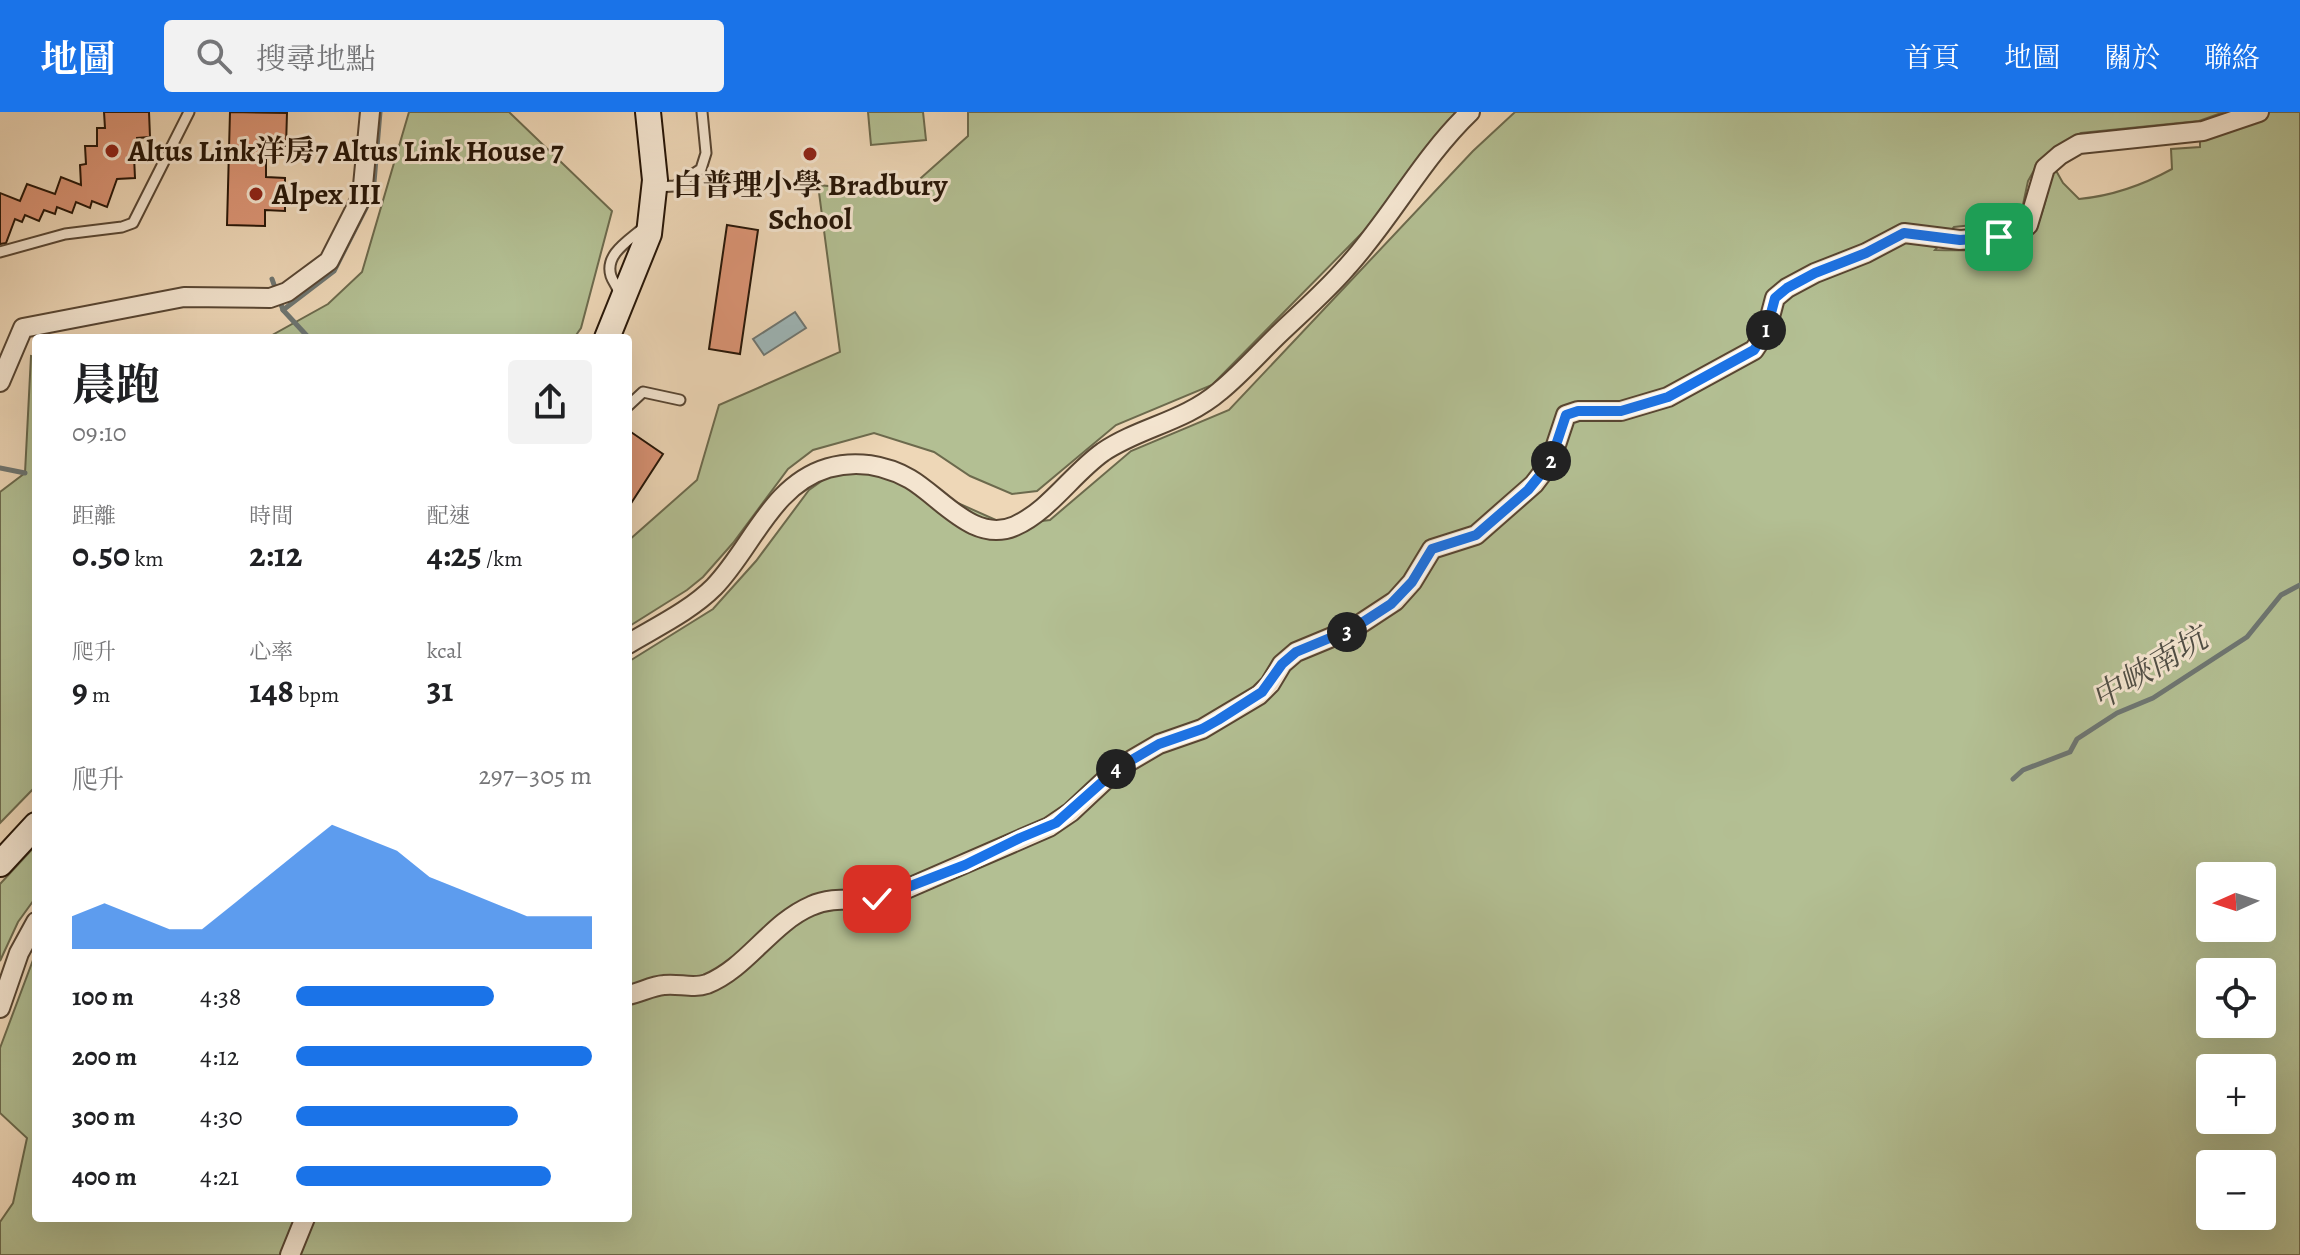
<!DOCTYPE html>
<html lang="zh-TW">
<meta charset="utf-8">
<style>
:root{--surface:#fff;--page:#f2f2f2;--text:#202124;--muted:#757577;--accent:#1a73e8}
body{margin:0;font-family:Alegreya,"Noto Serif TC",serif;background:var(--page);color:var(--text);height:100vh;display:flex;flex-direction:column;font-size:30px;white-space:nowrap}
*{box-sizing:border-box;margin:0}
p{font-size:26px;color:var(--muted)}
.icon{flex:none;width:44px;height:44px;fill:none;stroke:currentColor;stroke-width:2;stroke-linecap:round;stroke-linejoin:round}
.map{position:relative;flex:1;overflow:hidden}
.sheet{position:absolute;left:32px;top:222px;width:600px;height:888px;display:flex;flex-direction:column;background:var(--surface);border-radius:8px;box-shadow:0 8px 32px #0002}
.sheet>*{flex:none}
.needle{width:52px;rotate:267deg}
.buttons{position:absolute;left:2196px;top:750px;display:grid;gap:16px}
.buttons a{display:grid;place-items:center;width:80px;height:80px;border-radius:8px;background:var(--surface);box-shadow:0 8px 32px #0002;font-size:40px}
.pin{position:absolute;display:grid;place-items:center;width:68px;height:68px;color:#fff;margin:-34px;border-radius:16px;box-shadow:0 4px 12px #0006}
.km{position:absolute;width:40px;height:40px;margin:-20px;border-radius:50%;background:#222;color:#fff;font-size:22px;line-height:40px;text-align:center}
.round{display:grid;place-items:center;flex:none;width:84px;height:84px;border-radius:8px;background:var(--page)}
.headline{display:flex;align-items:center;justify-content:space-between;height:136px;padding:0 40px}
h1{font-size:44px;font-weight:700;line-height:60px}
.stats{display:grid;grid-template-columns:repeat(3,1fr);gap:12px;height:136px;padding:8px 40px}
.stats div{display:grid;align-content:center}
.stats b{font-size:34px;font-weight:700}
.stats small{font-size:22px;font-weight:400}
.stats p{font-size:22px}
.chart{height:224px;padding:16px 40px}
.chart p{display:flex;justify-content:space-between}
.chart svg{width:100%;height:144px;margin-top:8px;fill:var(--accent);opacity:.7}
ul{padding:0 40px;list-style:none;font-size:26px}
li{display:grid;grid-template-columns:128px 96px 1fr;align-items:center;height:60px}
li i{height:20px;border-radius:10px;background:var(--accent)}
header{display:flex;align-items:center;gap:48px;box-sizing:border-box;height:112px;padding:0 40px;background:var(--accent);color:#fff}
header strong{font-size:38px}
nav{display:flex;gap:44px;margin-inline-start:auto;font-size:28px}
.search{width:560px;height:72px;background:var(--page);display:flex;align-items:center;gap:20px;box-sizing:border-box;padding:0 28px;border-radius:8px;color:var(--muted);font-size:30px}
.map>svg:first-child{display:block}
.green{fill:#b3bf93;stroke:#6c6a4d;stroke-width:2;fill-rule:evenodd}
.water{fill:#9eb7b9;stroke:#6e7672;stroke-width:2}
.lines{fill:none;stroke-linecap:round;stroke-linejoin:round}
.stream{stroke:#6e7672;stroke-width:5}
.building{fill:#db9475;stroke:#261507;stroke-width:2}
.lane-casing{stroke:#584633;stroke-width:13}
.street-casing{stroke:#584633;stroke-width:22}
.secondary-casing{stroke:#261507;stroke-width:28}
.lane{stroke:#f4e5d0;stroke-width:9}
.street{stroke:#f4e5d0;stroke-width:18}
.secondary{stroke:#f4e5d0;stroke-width:24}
.route-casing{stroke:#fff;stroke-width:16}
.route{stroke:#1a73e8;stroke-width:10}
.poi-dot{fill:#8f2418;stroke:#f4e5d0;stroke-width:3}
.labels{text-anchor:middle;stroke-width:6;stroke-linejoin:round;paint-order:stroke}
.poi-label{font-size:30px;font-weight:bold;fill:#261507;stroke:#f4e5d0;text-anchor:start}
.water-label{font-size:32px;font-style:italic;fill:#504e45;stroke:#f4e5d0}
</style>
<header>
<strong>地圖</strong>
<div class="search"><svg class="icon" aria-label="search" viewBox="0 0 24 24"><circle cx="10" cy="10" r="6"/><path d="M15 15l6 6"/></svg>搜尋地點</div>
<nav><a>首頁</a><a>地圖</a><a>關於</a><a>聯絡</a></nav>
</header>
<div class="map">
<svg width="2300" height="1143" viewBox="0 0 2300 1143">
<rect width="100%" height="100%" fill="#eed7b7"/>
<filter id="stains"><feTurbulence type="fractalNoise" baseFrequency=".0025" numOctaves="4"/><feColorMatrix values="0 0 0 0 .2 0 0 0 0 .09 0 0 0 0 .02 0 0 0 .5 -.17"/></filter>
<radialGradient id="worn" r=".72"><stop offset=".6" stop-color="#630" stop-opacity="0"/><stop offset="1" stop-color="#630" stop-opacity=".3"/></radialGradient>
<!-- green -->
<g class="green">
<path d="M409,0h100l103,99 -31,117 -7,10h-307l61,-34 34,-32z"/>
<path d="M868,0h55l3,28 -55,5z"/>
<path d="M968,0h490l-16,17 -76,100 -154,156 -96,40 -79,66 -25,3 -42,-18 -36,-24 -60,-19 -61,17 -25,19 -55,74 -30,34 -16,13 -59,37v-86l69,-61 22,-75 121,-53 -22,-167 85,9 65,-58z"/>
<path d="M1515,0h709l-25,9 -118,12 -26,15 -17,15 -10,18 -7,33 -9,7 -58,6 -19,23c26,0 89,5 101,-22 9,-18 12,-41 18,-61l9,16 16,16c33,-3 64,-14 93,-30l-1,-20 29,-2v-10l64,-25h36v1143h-2300v-33l13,-19 14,-65 -27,-25v-65l36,-96v266h592v-556l85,-53 43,-48 53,-71 17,-12 47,-13 134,60 43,-5 81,-69 98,-41 244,-259zM2210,764h52v52h-52zM2210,860h52v52h-52zM2210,956h52v52h-52zM2210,1052h52v52h-52z"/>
<path d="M31,244l5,1v429l-36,37v-331l25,-19z"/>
<path d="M36,733v52l-18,25 -18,39v-77z"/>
</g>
<!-- water -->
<path class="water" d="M795,200l11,16 -42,27 -11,-16z"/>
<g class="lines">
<!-- stream -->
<g class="stream">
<path d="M272,167l11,31 26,28"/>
<path d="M283,198l51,-39 39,-77 7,-82"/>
<path d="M0,356l25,5"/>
<path d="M2013,667l10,-9 47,-18 7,-13 40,-26 36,-15 94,-61 34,-42 19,-10"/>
</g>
</g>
<!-- building -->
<g class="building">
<path d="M104,0h45l1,25 -13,1 1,18h-4l1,22 -18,1 -10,28 -15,-6 -2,7 -14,-6 -4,11 -15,-6 -2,7 -11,-4 -5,11 -14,-6 -3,7 -7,-3 -9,24 -6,1v-51l20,8 7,-17 28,10 6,-17 20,8 -1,-20 6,-1 -1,-18h12v-18h8z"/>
<path d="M230,0l57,1 -1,33h-20v31l19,1v33l-20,-1v16l-38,-1z"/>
<path d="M727,113l31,5 -18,124 -31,-5z"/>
<path d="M628,318l35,24 -35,54z"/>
</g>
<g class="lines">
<!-- lane casing -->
<g class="lane-casing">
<g id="lane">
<path d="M655,75l20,-1 26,-17 5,-16 -4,-41"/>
<path d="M0,140l65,-18 57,-7 11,-4 56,-111"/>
<path d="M619,182c-1,-7 -6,-12 -8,-18 -7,-22 19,-36 32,-48"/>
<path d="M628,294l15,-14 37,8"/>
</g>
</g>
<!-- street casing -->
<g class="street-casing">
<g id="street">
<path d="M0,270l23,-54 161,-31 86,1 17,-6 42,-31 33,-65 8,-84"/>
<path d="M628,532c28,-17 62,-33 86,-57 38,-39 57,-102 114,-119 28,-8 57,-3 82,11 31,18 64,65 105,47 35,-16 57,-52 88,-74 37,-25 81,-30 117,-61 22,-18 41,-40 61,-59 22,-21 45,-41 65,-64 45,-49 75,-109 124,-156"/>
<path d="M628,883c12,-2 23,-9 36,-10 14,-2 29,4 43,-1 40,-16 64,-61 104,-78 26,-12 53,-2 79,-10l159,-69 22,-15 47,-44 41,-24 43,-15 57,-34 11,-11 12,-20 14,-12 58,-24 41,-27 17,-19 20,-33 44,-14 58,-51 16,-21 16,-48 12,-4h43l47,-14 86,-47 12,-18 9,-34 12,-10 28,-15 51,-20 38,-20 56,7 39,-3 19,-4 10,-8 17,-57 15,-13 19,-11 124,-13 56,-19"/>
<path d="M0,896l19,-55 17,-31"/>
<path d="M290,1143l15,-37"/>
</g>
</g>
<!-- secondary casing -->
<g class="secondary-casing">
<g id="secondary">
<path d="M607,226l42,-104 6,-54 -7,-68"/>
<path d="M0,752l36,-39"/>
</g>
</g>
<!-- lane -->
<use href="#lane" class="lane"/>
<!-- street -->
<use href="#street" class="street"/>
<!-- secondary -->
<use href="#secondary" class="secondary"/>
</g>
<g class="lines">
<!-- route casing -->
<g class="route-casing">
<path id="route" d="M877,787l88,-34 55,-27 36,-15 62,-55 41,-24 43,-15 16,-9 44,-28 20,-28 14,-12 58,-24 37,-24 21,-22 20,-33 44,-14 52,-45 22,-27 16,-48 12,-4h43l47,-14 86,-47 12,-18 9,-34 12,-10 28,-15 51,-20 38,-20 56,7 39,-3"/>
</g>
<!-- route -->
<use href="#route" class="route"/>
</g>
<!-- markers -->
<g class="poi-dot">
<circle cx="112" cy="39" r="8"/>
<circle cx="810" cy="42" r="8"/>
<circle cx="256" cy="82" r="8"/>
</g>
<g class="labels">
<!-- poi labels -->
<g class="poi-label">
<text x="128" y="49">Altus Link洋房7 Altus Link House 7</text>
<text x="810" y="83" text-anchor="middle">白普理小學 Bradbury<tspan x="810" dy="34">School</tspan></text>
<text x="272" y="92">Alpex III</text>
</g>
<!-- water labels -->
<g class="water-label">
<text transform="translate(2149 556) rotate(-31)" y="11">中峽南坑</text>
</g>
</g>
<rect width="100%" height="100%" filter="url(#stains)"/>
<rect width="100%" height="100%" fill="url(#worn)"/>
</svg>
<div class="buttons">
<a><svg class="needle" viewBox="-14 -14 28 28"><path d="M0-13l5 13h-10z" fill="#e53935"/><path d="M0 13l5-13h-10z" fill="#757577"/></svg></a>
<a><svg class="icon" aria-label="locate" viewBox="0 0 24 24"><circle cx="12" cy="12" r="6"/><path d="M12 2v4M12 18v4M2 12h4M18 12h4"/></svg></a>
<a>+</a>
<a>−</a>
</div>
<div class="pin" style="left:1999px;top:125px;background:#1e9e55"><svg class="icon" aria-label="arrive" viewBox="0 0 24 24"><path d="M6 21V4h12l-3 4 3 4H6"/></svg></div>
<div class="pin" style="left:877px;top:787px;background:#d93025"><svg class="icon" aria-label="check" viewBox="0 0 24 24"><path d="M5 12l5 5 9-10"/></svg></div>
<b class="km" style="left:1766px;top:218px">1</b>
<b class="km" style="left:1551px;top:349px">2</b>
<b class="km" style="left:1347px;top:520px">3</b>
<b class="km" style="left:1116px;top:657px">4</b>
<section class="sheet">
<div class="headline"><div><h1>晨跑</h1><p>09:10</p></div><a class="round"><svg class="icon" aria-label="share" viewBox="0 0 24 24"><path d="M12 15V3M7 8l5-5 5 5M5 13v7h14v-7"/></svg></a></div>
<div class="stats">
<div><p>距離</p><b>0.50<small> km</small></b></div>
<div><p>時間</p><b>2:12</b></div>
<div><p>配速</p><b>4:25<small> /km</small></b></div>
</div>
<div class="stats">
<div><p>爬升</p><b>9<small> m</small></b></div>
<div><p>心率</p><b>148<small> bpm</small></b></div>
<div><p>kcal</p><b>31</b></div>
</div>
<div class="chart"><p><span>爬升</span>297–305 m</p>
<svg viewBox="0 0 160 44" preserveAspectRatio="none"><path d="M0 44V34L10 30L20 34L30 38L40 38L50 30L60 22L70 14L80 6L90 10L100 14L110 22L120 26L130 30L140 34L150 34L160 34V44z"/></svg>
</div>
<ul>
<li><b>100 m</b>4:38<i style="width:67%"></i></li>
<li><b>200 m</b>4:12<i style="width:100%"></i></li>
<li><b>300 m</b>4:30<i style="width:75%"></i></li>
<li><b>400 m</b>4:21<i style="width:86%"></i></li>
</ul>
</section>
</div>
